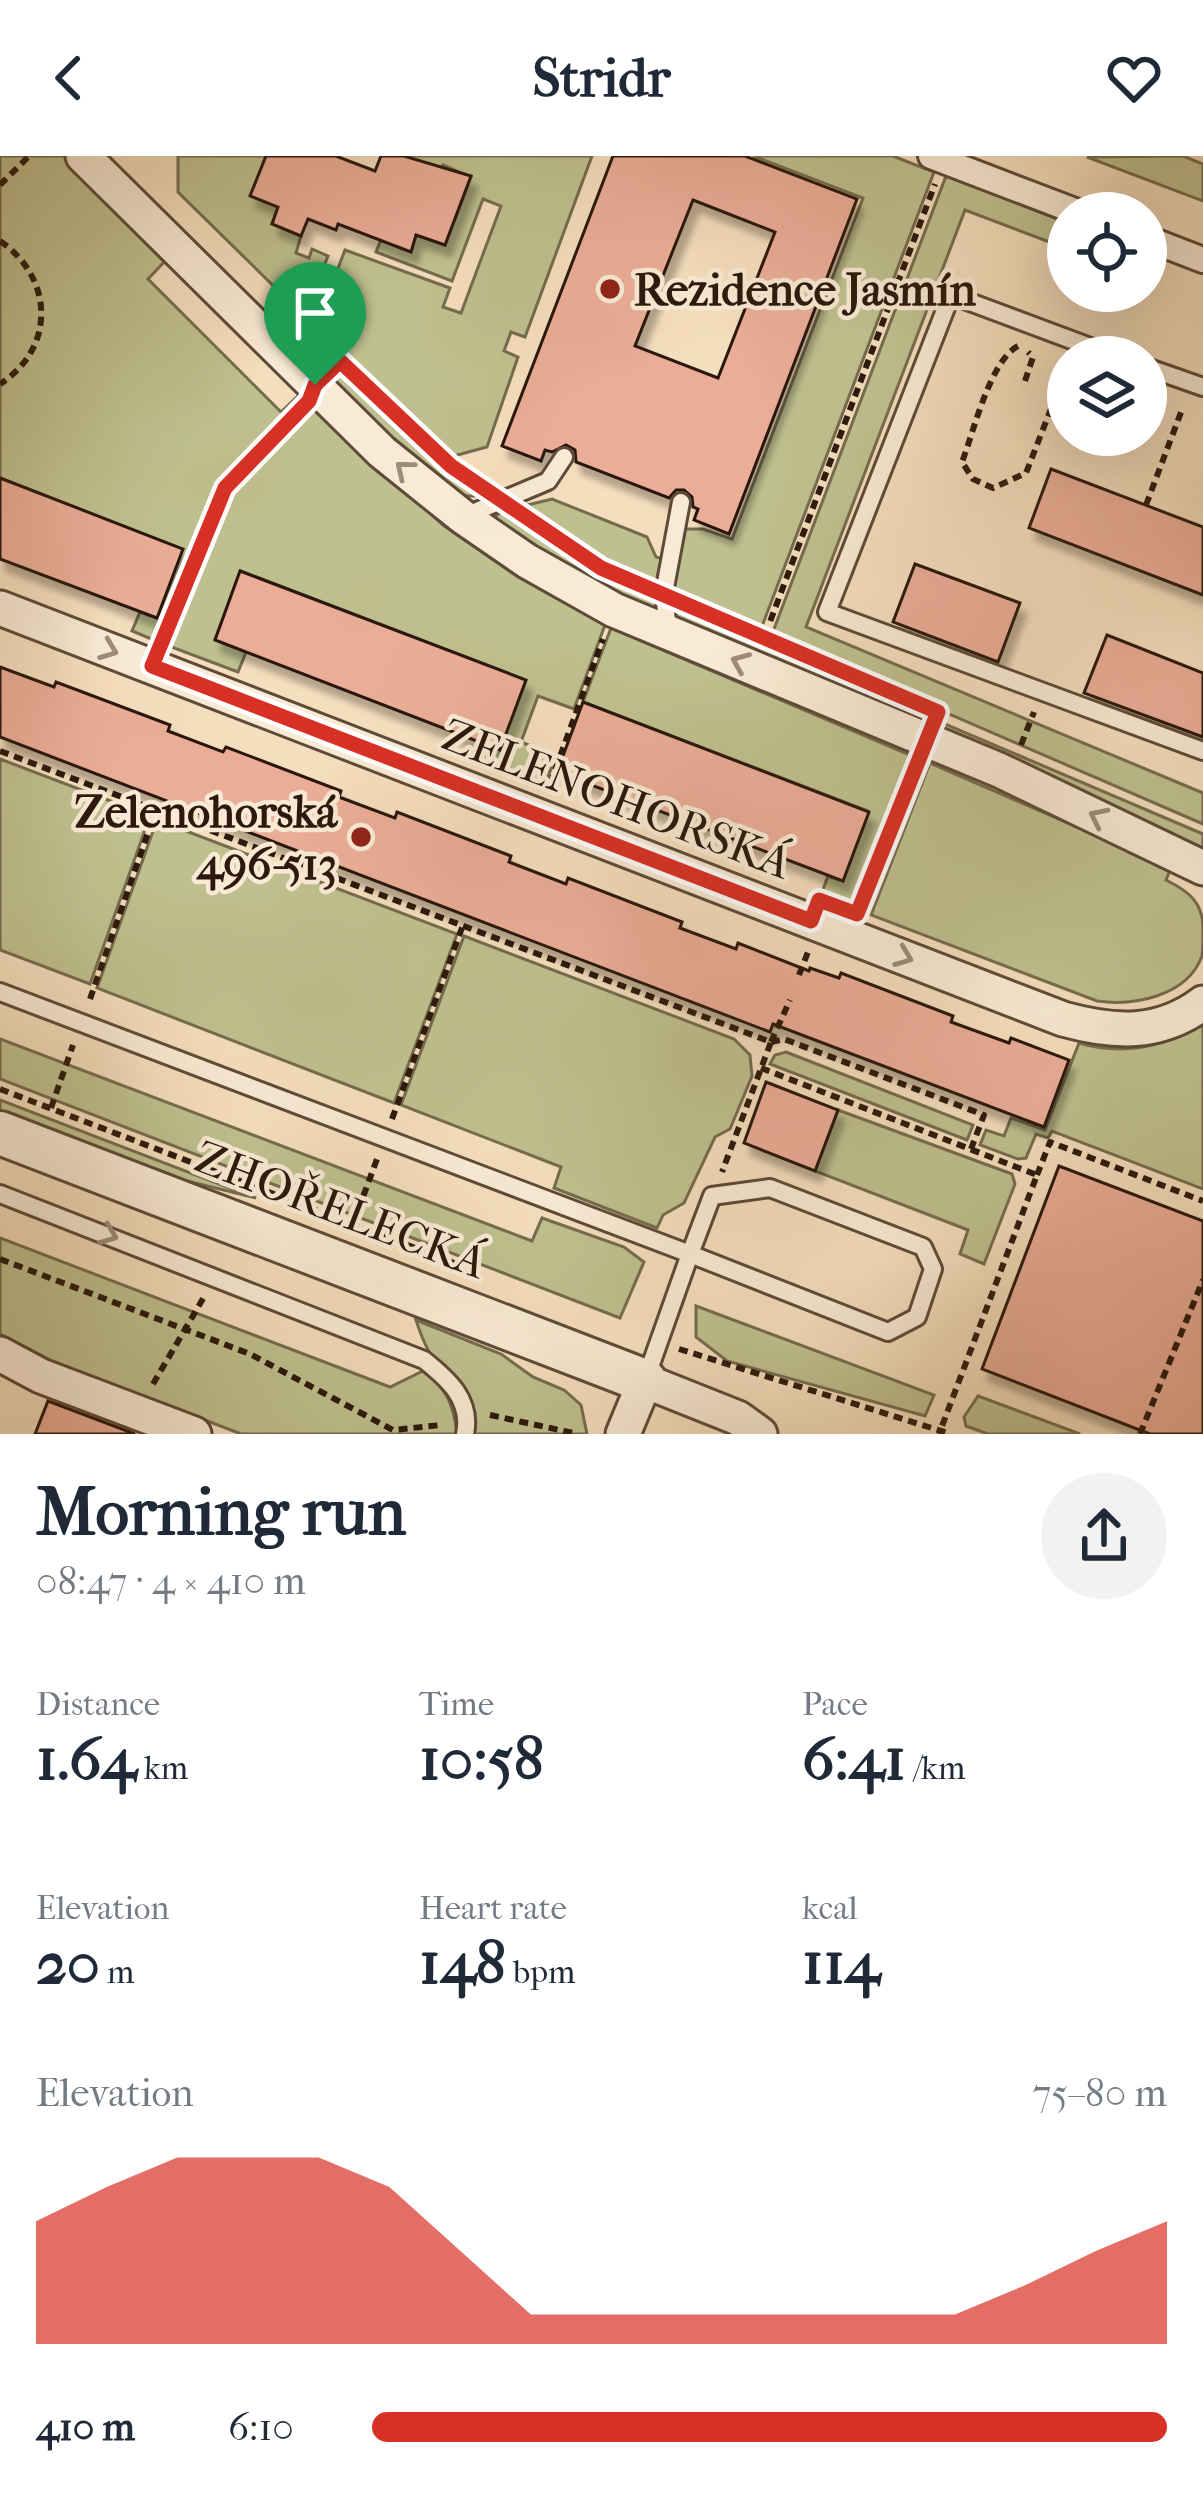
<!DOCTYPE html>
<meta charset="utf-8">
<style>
:root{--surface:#fff;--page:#f2f2f3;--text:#1f2937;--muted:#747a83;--accent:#d93025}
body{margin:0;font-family:"IM FELL French Canon",serif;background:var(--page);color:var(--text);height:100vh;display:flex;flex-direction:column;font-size:45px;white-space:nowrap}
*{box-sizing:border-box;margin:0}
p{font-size:39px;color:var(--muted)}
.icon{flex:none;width:66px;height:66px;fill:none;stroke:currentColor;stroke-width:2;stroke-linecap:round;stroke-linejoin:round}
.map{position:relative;height:1278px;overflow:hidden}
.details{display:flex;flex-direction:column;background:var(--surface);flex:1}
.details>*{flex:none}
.buttons{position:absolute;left:1047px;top:36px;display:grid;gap:24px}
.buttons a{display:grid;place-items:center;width:120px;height:120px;border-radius:50%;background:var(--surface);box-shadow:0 12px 48px #0002;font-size:60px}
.pin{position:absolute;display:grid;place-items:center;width:102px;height:102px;color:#fff;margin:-123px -51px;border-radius:50% 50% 50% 0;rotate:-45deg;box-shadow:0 0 12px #0007}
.pin .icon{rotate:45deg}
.round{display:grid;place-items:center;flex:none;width:126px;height:126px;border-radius:63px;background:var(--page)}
.headline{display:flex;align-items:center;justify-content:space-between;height:204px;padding:0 36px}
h1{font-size:66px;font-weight:700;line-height:90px}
.figures{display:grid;grid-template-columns:repeat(3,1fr);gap:18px;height:204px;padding:12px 36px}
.figures div{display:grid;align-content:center}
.figures b{font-size:60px;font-weight:700}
.figures small{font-size:33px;font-weight:400}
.figures p{font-size:33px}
.chart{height:336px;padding:24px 36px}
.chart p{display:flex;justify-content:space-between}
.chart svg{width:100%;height:216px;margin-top:12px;fill:var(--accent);opacity:.7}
ul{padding:0 36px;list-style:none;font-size:39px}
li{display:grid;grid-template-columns:192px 144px 1fr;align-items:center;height:90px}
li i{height:30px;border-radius:15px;background:var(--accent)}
header{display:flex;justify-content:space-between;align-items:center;height:156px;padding:0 36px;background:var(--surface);font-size:54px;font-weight:700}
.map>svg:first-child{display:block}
.green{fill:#bfc08f;stroke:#756c4e;stroke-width:3}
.building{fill:#eaad97;stroke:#2b190c;stroke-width:3;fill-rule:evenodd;filter:url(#shadow)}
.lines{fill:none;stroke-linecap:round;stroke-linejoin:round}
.service-casing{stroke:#5e4a38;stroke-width:22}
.pedestrian-casing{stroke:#5e4a38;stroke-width:30}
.minor-casing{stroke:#5e4a38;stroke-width:39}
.tertiary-casing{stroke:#5e4a38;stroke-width:48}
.path{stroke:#2b190c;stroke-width:6;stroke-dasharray:9 6;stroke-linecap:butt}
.service{stroke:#f8ead4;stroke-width:16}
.pedestrian{stroke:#f8ead4;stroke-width:24}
.minor{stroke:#f8ead4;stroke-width:33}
.tertiary{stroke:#f8ead4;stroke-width:42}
.oneway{stroke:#9c8c7a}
.route-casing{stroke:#fff;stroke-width:24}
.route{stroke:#d93025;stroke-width:15}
.poi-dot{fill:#8f2418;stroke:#f8ead4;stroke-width:4.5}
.labels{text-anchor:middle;stroke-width:9;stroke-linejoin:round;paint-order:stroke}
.poi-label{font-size:45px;font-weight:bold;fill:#2b190c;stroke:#f8ead4;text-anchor:start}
.street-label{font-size:45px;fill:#2b190c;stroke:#f8ead4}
</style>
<header><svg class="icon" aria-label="back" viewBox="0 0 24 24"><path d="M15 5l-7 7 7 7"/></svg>Stridr<svg class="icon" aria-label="heart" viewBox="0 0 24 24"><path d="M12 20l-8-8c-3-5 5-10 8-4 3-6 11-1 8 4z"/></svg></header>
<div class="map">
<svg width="1203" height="1278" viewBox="0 0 1203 1278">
<defs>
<filter id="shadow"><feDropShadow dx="6" dy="11" stdDeviation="3" flood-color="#0004"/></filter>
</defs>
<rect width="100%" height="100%" fill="#f5debd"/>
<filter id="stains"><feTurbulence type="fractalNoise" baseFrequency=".00167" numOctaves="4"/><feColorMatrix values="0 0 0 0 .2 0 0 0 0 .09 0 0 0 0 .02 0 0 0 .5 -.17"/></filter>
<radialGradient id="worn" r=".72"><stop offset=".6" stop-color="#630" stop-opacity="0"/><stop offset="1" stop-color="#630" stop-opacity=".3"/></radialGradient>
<!-- green -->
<g class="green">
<path d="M0,0h64l103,103 -19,20 133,133 20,-19 4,3 -84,88 -65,157 -24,-10 8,-19 17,6 25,-69 -182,-71z"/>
<path d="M178,0h88l-15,40 27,11 -6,17 29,12 -5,17 13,5 3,-9 16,7 -24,60 -126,-124z"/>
<path d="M404,0h188l-67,181 -14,-5 -7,19 14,6 -31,90 -37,10 -38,-32 -97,-97 30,-78 105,38 -7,19 18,6 40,-107 -18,-7 -31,82 -76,-29 5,-12 30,12 5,-17 29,10 26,-68 -28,-12 -3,5z"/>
<path d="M753,0h140l41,16 -173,457 -155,-63 -87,-59 33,-8 95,38 9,20 19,5 10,-33h18l29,10 131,-341z"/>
<path d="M1183,0l20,8v37l-116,-44z"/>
<path d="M946,20l122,47v26l-103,-39 -159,417 397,166v31l-432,-187z"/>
<path d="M341,214l64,62 75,64h-22l-63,-54 -61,-60 -3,-4z"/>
<path d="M314,249l129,120 75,52 87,48 -31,84 -36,-13 -17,46 35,14 -13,33 -66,-25 8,-20 14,5 27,-69 -285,-109 -26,69 31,12 -8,20 -72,-27 64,-153z"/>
<path d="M501,356l97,64 605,258v17l-559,-241 -143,-82 -9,-9z"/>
<path d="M611,472l306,130 -58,153 -38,-16 7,-19 15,5 25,-70 -285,-109z"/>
<path d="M0,603l150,57 -60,168 -90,-34z"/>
<path d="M930,607l241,105 -5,12c22,11 37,22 37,48 0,8 0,21 -1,28 -15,41 -69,50 -105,45l-226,-86z"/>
<path d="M157,664l300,114 -63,169 -297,-115z"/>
<path d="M464,780l270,103 16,16 2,21 -22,53 -15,8 -31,66 -21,12 -6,13 -103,-40 7,-21 -160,-62z"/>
<path d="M1203,868v165l-151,-58 -4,7 -12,-4 -10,24 -8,1 -38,-14 6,-15 18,6 7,-18 34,12 34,-87c44,13 85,4 124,-19z"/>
<path d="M0,883l532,202 10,-23 82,29 20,15 -24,56 -620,-239z"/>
<path d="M786,896l187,73 -6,15 -197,-76 5,-9z"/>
<path d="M0,944l256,98 -93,-23 -163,-62z"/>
<path d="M838,954l174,64 3,10 -31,80 -24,-10 8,-24 -153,-59z"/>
<path d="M0,1082l390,149 33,-16c24,16 31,36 34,63h-216l-189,-73 -52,-27z"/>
<path d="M696,1150l238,89 -9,21 -198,-55 -31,-24z"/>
<path d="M416,1164l85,34 32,23 31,13 17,15 6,29h-114c-3,-45 -10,-47 -40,-77 -8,-9 -13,-25 -17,-37z"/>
<path d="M978,1240l102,38h-92l-22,-8 -2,-9z"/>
</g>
<!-- building -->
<g class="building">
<path d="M266,0h70l39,15 6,-15h23l67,20 -26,69 -29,-10 -5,17 -73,-28 -2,6 -28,-11 -7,17 -29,-12 6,-17 -28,-11z"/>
<path d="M613,0h132l112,43 -128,335 -35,-14 4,-11 -5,-2 -1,-10 -8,-7h-8l-7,8 -93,-36 -1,-12 -9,-5 -14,7 -7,-2 -4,11 -39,-15zM693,44l82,32 -57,146 -83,-32z"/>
<path d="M1051,313l152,58v68l-174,-67z"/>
<path d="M0,322l183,71 -26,69 -157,-59z"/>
<path d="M915,408l105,39 -22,59 -105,-40z"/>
<path d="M240,415l286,109 -26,70 -285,-110z"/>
<path d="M1107,479l96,38v64l-119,-44z"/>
<path d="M0,511l54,20 2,-5 114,43 -2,6 55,21 3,-5 115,44 -2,6 56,21 2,-6 114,44 -2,6 57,22 2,-6 114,44 -2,6 56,21 2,-6 71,28 1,-3 29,10 2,-5 112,43 -2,6 58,21 2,-5 58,22 -25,67 -271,-103 -3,8 -770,-295z"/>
<path d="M583,546l286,110 -26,69 -286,-109z"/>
<path d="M766,926l72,28 -23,61 -71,-28z"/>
<path d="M1059,1010l144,55v213h-53l-168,-65z"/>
<path d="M48,1245l87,33h-100z"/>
</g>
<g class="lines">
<!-- service casing -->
<g class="service-casing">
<g id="service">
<path d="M1117,201l-166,-62 -124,317 376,139"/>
<path d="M1146,211l57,20"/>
<path d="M465,360l83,-35 16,-24"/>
<path d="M668,475l-4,-38 17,-91"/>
<path d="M0,836l690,262 -45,127"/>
<path d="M770,1032l153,59 10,22 -16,48 -29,15 -198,-78 22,-58z"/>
<path d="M0,1038l424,166c24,19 48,40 41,74"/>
</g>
</g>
<!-- pedestrian casing -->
<g class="pedestrian-casing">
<g id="pedestrian">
<path d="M931,0l149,57"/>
<path d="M1146,82l57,22"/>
</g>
</g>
<!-- minor casing -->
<g class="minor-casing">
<g id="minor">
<path d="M83,0l299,296 81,65 64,44 87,49 385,160 204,98"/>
<path d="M0,452l1063,411c51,14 96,17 140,-16"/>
<path d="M0,1198l41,22 153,58"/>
<path d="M623,1278l22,-53 93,37 22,16"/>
</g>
</g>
<!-- tertiary casing -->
<g class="tertiary-casing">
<path id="tertiary" d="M0,977l645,248"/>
</g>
<!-- path -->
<g class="path">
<path d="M0,29l29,-29"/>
<path d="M0,85c54,37 56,107 0,143"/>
<path d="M1018,190c-28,15 -44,85 -56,116l11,17 20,9 33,-15 42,-108"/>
<path d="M1025,225l8,-24 -5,-5"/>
<path d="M391,253l25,24"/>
<path d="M1146,349l37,-98"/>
<path d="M765,479l170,-451"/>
<path d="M164,480l61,-148 71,-74"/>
<path d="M1021,589l13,-33"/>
<path d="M0,595l771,291 -49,130"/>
<path d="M550,628l53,-145"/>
<path d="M859,753l57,-138"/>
<path d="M799,819l9,-23"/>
<path d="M90,843l66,-189"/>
<path d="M771,886l13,-3 200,76 -13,34"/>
<path d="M771,886l19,-42"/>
<path d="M761,912l276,107 -98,259"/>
<path d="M0,933l454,174"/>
<path d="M51,952l22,-63"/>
<path d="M392,963l71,-194"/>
<path d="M1037,1019l13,-33 153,59"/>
<path d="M353,1068l24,-65"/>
<path d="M0,1103l250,95 143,76 48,-5"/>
<path d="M679,1193l272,85"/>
<path d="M153,1228l51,-87"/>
<path d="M490,1259l88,19"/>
<path d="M1140,1278l63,-154"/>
</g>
<!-- service -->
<use href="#service" class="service"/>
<!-- pedestrian -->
<use href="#pedestrian" class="pedestrian"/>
<!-- minor -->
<use href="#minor" class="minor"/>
<!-- tertiary -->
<use href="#tertiary" class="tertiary"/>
</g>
<!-- one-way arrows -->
<defs><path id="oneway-chevron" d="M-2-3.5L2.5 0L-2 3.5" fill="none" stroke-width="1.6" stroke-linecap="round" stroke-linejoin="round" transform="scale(3)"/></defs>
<g class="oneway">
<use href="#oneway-chevron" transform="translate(404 313) rotate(-141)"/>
<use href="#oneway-chevron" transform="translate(109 494) rotate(21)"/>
<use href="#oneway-chevron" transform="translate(740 506) rotate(-157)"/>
<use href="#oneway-chevron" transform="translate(1098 661) rotate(-154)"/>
<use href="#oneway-chevron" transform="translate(904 801) rotate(21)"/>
<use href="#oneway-chevron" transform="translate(109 1079) rotate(21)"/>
</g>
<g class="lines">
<!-- route casing -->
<g class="route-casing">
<path id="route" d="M340,205l111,105 150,102 337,144 -81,202 -38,-14 -8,21 -659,-255 73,-178 84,-87 6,-16z"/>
</g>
<!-- route -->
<use href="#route" class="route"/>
</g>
<!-- markers -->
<g class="poi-dot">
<circle cx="610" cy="133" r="12"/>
<circle cx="361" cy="681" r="12"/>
</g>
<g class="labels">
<!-- poi labels -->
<g class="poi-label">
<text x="634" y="149">Rezidence Jasmín</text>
<text x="337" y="671" text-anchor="end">Zelenohorská<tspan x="337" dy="52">496-513</tspan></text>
</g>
<!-- street labels -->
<g class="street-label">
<text transform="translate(617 642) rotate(21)" y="16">ZELENOHORSKÁ</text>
<text transform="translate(341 1053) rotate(21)" y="16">ZHOŘELECKÁ</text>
</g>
</g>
<rect width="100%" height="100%" filter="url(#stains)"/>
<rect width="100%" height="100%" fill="url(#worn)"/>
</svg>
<div class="buttons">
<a><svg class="icon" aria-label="locate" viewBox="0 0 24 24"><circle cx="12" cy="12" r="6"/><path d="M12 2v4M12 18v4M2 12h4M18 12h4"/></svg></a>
<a><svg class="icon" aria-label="layers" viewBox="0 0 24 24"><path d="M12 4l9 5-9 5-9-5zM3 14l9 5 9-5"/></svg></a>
</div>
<div class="pin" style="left:315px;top:229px;background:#1e9e55"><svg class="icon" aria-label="arrive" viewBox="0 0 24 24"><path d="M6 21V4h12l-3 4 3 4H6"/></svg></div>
</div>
<section class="details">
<div class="headline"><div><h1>Morning run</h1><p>08:47 · 4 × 410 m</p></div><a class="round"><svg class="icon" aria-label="share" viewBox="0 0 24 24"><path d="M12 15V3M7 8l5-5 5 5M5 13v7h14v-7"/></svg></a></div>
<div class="figures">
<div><p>Distance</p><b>1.64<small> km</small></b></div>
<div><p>Time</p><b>10:58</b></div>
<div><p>Pace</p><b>6:41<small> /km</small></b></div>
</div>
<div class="figures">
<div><p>Elevation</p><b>20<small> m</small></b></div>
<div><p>Heart rate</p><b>148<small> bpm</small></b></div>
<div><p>kcal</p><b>114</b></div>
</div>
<div class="chart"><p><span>Elevation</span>75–80 m</p>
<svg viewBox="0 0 160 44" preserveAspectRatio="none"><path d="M0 44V19L10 12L20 6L30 6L40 6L50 12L60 25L70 38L80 38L90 38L100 38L110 38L120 38L130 38L140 32L150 25L160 19V44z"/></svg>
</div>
<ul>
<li><b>410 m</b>6:10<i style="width:100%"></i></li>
</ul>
</section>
